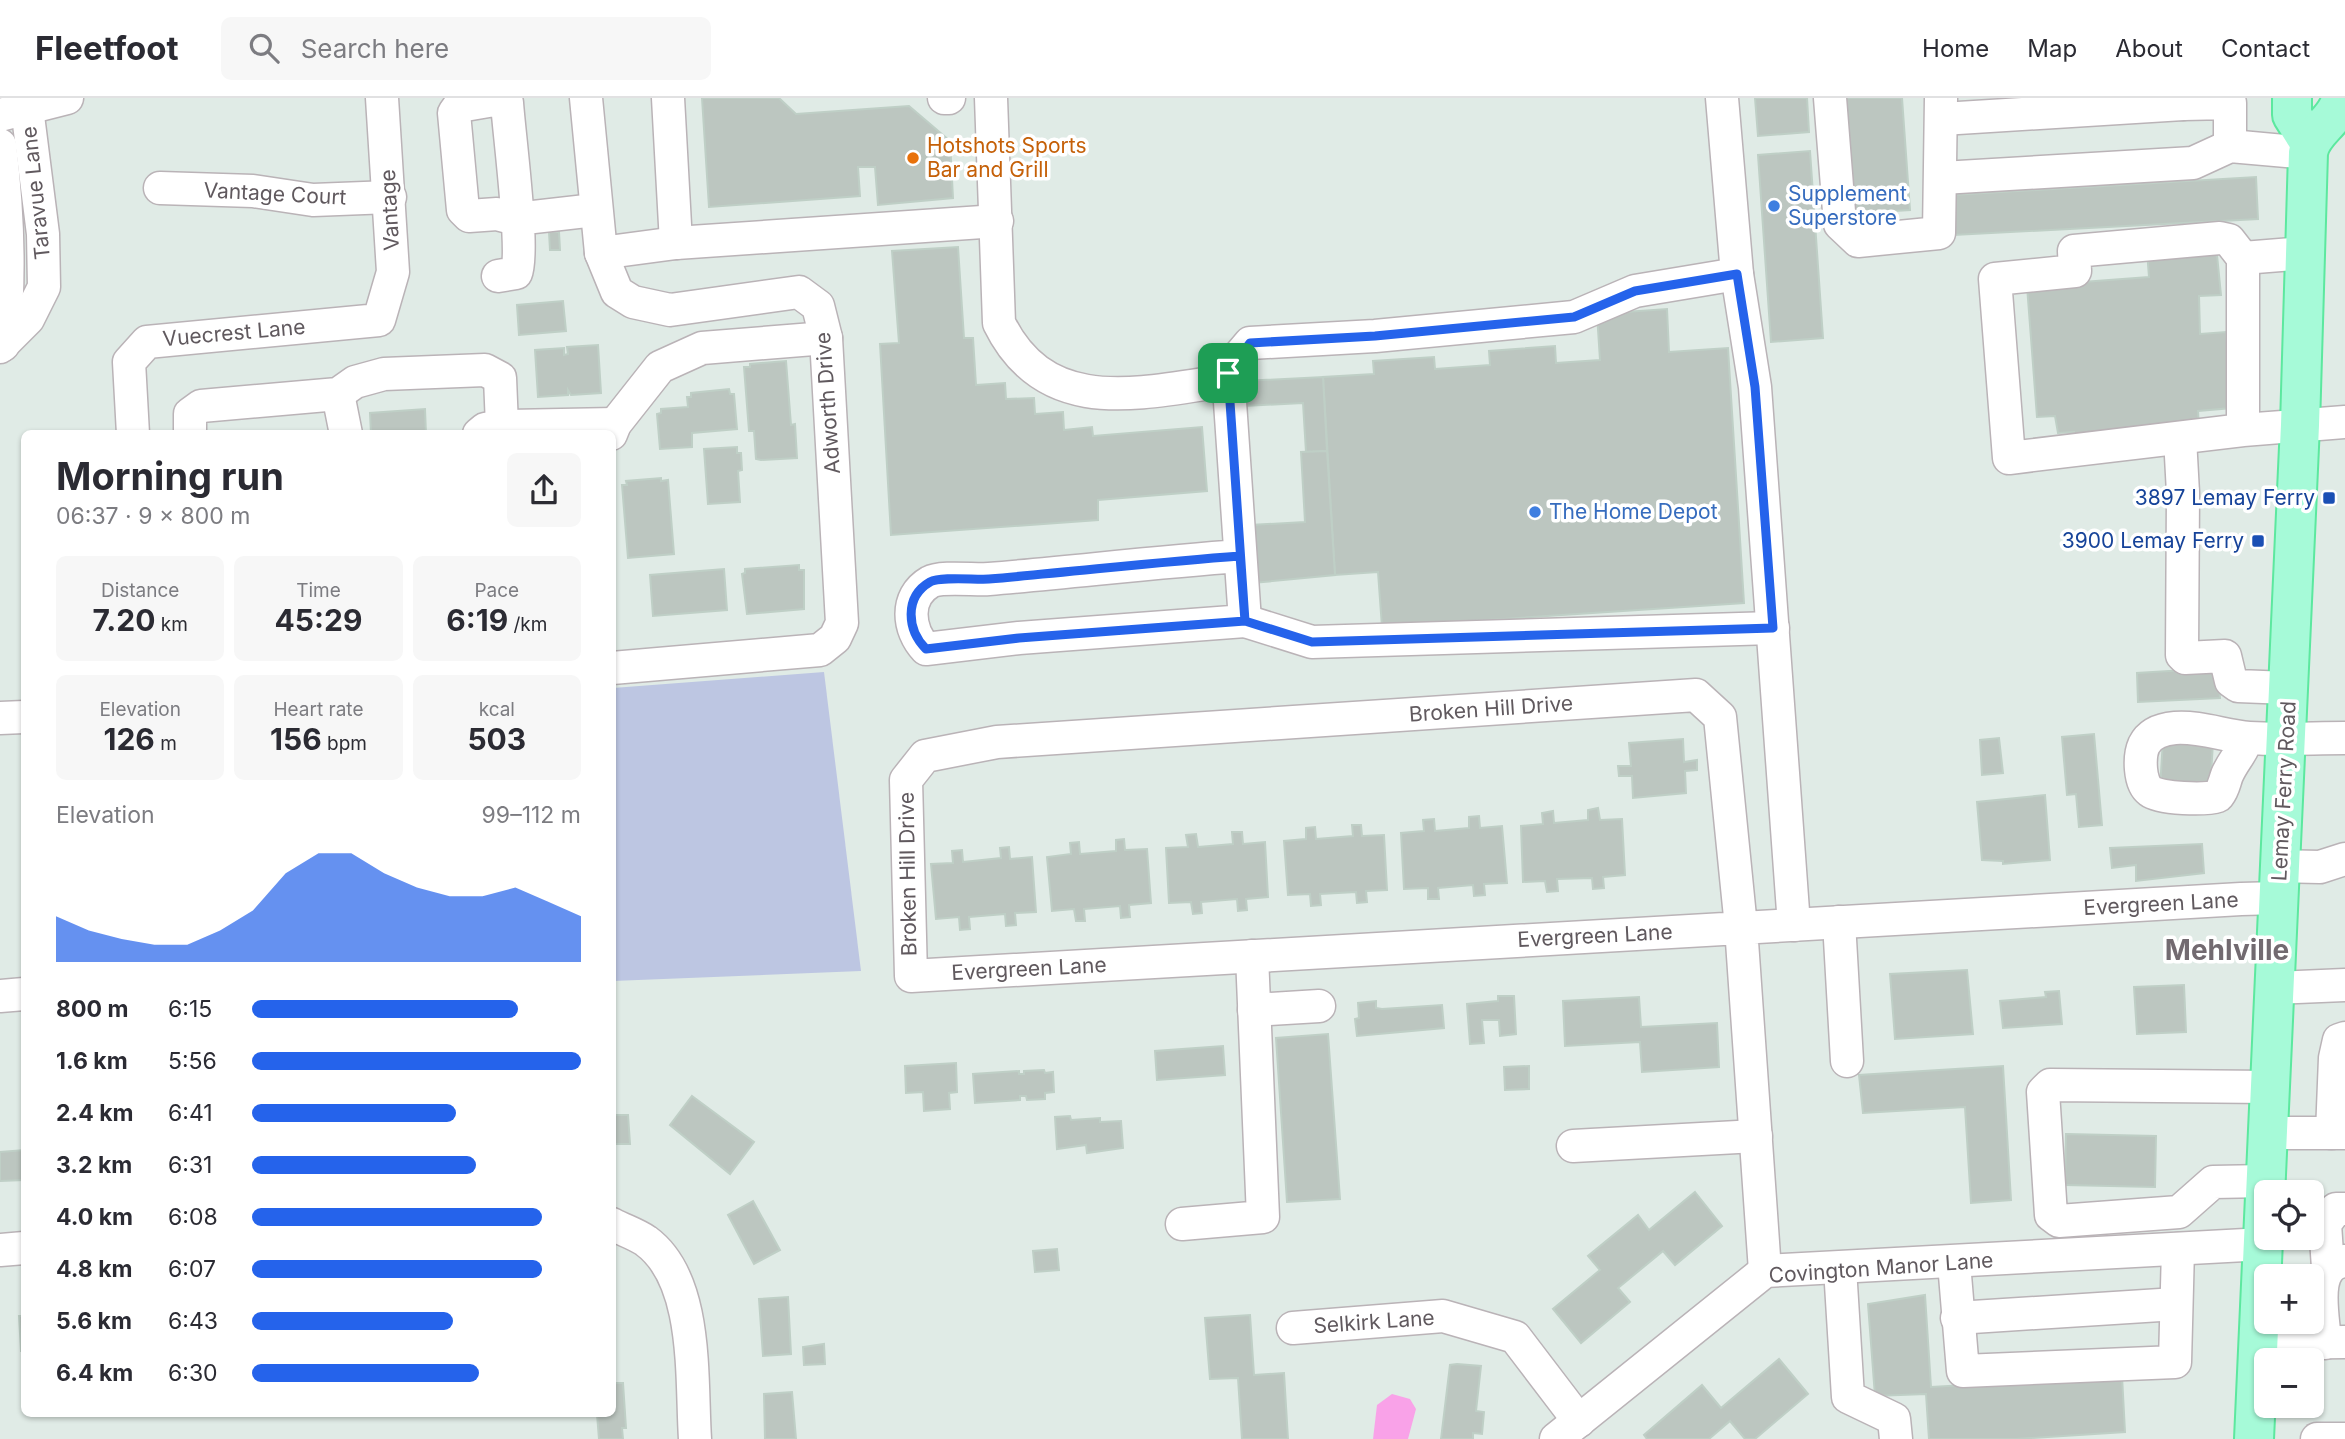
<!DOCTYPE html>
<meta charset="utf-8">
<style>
:root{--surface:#fff;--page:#f7f7f7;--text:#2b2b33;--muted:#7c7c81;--line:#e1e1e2;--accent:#2563eb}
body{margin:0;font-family:Inter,sans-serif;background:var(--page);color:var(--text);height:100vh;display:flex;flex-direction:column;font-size:26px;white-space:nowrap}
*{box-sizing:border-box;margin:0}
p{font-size:23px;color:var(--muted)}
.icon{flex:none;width:38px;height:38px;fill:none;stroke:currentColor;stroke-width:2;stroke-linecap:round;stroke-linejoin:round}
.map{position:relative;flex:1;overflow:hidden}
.drawer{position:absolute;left:21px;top:332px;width:595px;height:987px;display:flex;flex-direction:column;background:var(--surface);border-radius:10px;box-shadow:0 2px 5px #0004}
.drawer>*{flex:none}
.buttons{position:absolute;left:2254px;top:1082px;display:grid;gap:14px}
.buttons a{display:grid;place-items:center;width:70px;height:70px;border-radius:10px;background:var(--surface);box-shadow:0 2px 5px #0004;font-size:35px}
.pin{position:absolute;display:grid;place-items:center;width:60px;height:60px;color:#fff;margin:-30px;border-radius:14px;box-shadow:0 4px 10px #0006}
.round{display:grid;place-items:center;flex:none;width:74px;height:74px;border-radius:10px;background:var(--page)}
.summary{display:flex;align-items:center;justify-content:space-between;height:119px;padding:0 35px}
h1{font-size:38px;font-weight:700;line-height:52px}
.stats{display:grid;grid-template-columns:repeat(3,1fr);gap:10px;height:119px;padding:7px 35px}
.stats div{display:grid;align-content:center;border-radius:10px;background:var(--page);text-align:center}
.stats b{font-size:30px;font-weight:700}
.stats small{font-size:19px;font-weight:400}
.stats p{font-size:19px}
.chart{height:196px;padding:14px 35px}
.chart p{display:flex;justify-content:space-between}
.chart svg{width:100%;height:126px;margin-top:7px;fill:var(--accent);opacity:.7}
ul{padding:0 35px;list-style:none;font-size:23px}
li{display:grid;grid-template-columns:112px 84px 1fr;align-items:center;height:52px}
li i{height:18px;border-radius:9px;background:var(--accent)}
header{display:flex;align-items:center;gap:42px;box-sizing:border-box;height:98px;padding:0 35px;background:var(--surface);border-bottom:2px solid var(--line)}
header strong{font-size:33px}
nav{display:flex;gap:38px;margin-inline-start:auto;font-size:24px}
.search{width:490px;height:63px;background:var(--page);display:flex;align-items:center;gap:18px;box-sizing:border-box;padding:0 24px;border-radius:10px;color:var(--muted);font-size:26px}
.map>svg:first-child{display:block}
.green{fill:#bdc6e2}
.water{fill:#f9a2e8}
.building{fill:#bcc6c0;stroke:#bfcfc6;stroke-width:2}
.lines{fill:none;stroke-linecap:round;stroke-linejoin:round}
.minor-casing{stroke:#bab3b7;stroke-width:35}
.major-casing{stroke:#5ce89f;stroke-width:42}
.minor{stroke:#fff;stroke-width:32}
.major{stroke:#a6fad8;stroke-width:38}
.route-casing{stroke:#fff;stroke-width:14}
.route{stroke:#2563eb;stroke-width:9}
.food-dot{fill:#e8710a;stroke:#fff;stroke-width:2.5}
.shop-dot{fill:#3f7fe0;stroke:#fff;stroke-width:2.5}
.transit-dot{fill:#1a4fb4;stroke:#fff;stroke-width:2.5}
.labels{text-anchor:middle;stroke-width:7;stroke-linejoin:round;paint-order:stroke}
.food-label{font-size:21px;fill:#c56008;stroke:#fff;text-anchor:start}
.street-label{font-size:21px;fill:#60595e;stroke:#fff}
.shop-label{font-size:21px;fill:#366cbe;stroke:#fff;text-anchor:start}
.transit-label{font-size:21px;fill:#164399;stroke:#fff;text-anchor:end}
.district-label{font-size:28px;font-weight:bold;fill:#726a70;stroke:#fff}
</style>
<header>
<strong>Fleetfoot</strong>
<div class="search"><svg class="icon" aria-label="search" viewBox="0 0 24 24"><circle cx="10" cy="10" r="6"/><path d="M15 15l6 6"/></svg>Search here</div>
<nav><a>Home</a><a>Map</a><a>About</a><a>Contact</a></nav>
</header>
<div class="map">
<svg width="2345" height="1341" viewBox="0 0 2345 1341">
<rect width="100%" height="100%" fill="#e0ebe6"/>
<!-- green -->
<path class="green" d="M824,574l37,299 -248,10v-293z"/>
<!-- water -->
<path class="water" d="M1392,1296l18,5 6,10 -8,30h-35l4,-34z"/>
<!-- building -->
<g class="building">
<path d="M702,0h77l17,16 113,-8 41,35 3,57 -75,7 -3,-38h-17l2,29 -151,11z"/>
<path d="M1755,0h52l2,34 -51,4z"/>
<path d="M1837,0h65l8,112 -65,4z"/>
<path d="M1810,53l13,187 -52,4 -13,-187z"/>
<path d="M2256,79l2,42 -304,16 -3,-40z"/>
<path d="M549,134h10l1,18h-10z"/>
<path d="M2216,147l5,50 -22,1 1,38 26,-2 6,76 -34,3 1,17 -125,10v-6l-16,1 -3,-17 -18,1 -10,-131 122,-9 -2,-26z"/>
<path d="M958,149l6,91h9l3,47 29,-2 1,16 28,-1 1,16 28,-2 1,18 28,-3 1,9 109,-9 5,64 -109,9v20l-207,15 -11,-191 19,-1 -7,-92z"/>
<path d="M563,203l3,30 -47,4 -2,-30z"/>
<path d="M1667,211l2,43 59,-4 16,255 -362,24 -4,-55 -43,3 -12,-198 51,-3 -1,-13 61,-4 1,12 55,-4 -1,-14 66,-5 1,17 44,-3 -3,-46z"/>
<path d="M598,247l3,48 -30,2 -3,-5v5l-30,2 -3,-47 29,-2v7l4,-1 -1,-7z"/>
<path d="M786,263l5,64 4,-1 2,34 -36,2 -5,-1 -2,-28h-5l-5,-64h6v-3z"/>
<path d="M1323,279l4,74 -21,1 -3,-49 -59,3 -1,-25z"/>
<path d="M729,291l1,5h4l3,35 -45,4v14l-32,2 -3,-35 4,-1v-4l27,-2 -1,-10h4v-4z"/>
<path d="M425,311l1,25h-55l-1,-21z"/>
<path d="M737,349v6h4l1,17 -4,1 2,31 -32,2 -4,-55z"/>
<path d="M1327,353l8,124 -82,8 -3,-58 55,-3 -4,-70z"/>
<path d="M661,380v3l7,-1 6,74 -46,4 -6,-73h5l-1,-4z"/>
<path d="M799,467v5h5v39l-57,5 -5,-40 3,-1v-4z"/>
<path d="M724,471l3,41 -74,6 -3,-41z"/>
<path d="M2218,570l2,30 -82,4 -1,-29z"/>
<path d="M2094,636l8,91 -23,2 -3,-33 -9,1 -5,-58z"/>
<path d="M1999,640l4,35 -21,2 -2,-35z"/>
<path d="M1683,641l1,23 13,-2v10l-12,1 1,22 -53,5 -1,-22h-13l-1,-10h13l-2,-23z"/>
<path d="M2163,641l50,3 -3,50 -50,-3z"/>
<path d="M2045,697l5,65 -47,4v-3l-21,-1 -5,-58z"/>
<path d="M1598,710l2,12 22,-1 3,56 -22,2 1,11 -11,1 -1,-11 -35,1 1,12 -11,1 -2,-11 -22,1 -2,-56 22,-2 -1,-11 11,-2 1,12 34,-3v-10z"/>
<path d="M1479,718l1,12 22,-2 5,57 -23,1 1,11 -11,1 -1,-11 -35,3 1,11h-11v-11l-24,1 -3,-56 23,-2 -1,-11 11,-1 1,12 34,-3v-11z"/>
<path d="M1352,727h9l1,11 22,-1 3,55 -21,1 1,11 -10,1 -1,-11 -36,2 1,11 -10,1 -1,-12 -22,1 -4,-54 22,-2v-11l9,-1 1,12 37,-3z"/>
<path d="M1232,734h10l1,12 22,-2 3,55 -22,2 1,11 -9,1 -1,-12 -36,3 1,11 -9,1 -2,-12 -22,1 -3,-55 22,-1 -2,-12 10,-1 2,13 35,-3z"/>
<path d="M1124,741l1,11 22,-1 4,54 -22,2 1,12 -9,1 -1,-12 -36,3 1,12h-9l-2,-12 -22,2 -5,-54 24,-3 -1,-11 9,-1 1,12 36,-3v-11z"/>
<path d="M2202,746l2,29 -68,8v-16l-24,3 -2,-20z"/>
<path d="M1009,749l1,12 22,-2 4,55 -21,1 1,12 -10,1 -1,-12 -36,3 1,12 -10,1 -1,-13 -23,2 -5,-55 22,-1 -1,-12 10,-1 1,12 38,-4 -1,-10z"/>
<path d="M1967,872l6,64 -78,5 -5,-65z"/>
<path d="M2184,887l2,47 -49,2 -3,-47z"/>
<path d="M2059,893l3,33 -59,4 -3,-27 46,-4 -1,-5z"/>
<path d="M1498,898h16l2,38 -16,2 -1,-16h-17l2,23 -14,1 -3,-40 31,-3z"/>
<path d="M1639,899l2,30 76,-4 2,44 -77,5 -2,-30 -75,4 -2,-45z"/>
<path d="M1376,903v7l6,1 60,-4 2,23 -87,8 -2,-17 4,-1 -1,-15z"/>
<path d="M1328,936l12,165 -53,3 -11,-164z"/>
<path d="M1223,948l2,29 -68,5 -2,-29z"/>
<path d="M956,965l1,29 -8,1 1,16 -26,2 -1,-19 -17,1 -1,-27z"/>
<path d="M1529,968v23l-24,1 -1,-23z"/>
<path d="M2003,968l8,134 -40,3 -6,-96 -102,6 -4,-38z"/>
<path d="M1044,972l1,3 8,-1 1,20 -9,1v6l-18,1 -1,-4h-6v4l-45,3 -2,-29 46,-3v3h5v-3z"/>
<path d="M692,998l62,46 -24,32 -60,-49z"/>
<path d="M612,1017h16l2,29h-18z"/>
<path d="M1070,1018l1,4 29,-2v4l21,-1 2,27 -36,5 -1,-8 -29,4 -2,-32z"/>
<path d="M2066,1036l90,2 -1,51 -90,-2z"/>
<path d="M24,1052v30l-24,1v-29z"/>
<path d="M1695,1094l27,34 -47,39 -12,-14 -45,37 12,14 -49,41 -28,-34 47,-39 -12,-14 50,-41 11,15z"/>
<path d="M753,1103l27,49 -26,14 -26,-49z"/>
<path d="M1057,1151l2,21 -24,2 -2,-21z"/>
<path d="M1925,1197l6,92 191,-11 3,56 -109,7h-87l-3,-45 -51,2 -7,-92z"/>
<path d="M788,1199l3,57 -28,2 -4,-57z"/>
<path d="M1250,1217l4,60 30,-2 4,66h-46l-4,-61 -28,1 -5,-61z"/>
<path d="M19,1218h5v35h-3z"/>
<path d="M824,1246l1,20 -21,1 -1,-18z"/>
<path d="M1779,1261l29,35 -53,45h-10l-15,-18 -21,18h-62l-3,-4 58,-50 19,23z"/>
<path d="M1457,1266l24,2 -5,45 8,1 -2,22 -9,-1v6h-32l9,-74z"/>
<path d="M612,1285h11l3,45h-4l1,11h-24l-2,-25h15z"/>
<path d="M792,1294l4,47h-31l-1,-45z"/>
</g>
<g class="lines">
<!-- minor casing -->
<g class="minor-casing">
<g id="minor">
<path d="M586,0l15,155 16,39 16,10 37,8 129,-18 19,14 8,32 16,285 -7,15 -15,12 -208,18"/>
<path d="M668,0l8,145"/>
<path d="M944,0h5"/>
<path d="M991,0l8,225c45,92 133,72 218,59l33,-39 125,-7 199,-19 61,-26 102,-17 -15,-176"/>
<path d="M1830,0l10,126 18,17 81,-8 2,-135"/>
<path d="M2183,6l47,-1v43"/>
<path d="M0,17l67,-17"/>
<path d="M1942,21l241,-15v-6"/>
<path d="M0,47c8,67 11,133 3,200"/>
<path d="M1942,80l251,-15 37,-17 78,7"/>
<path d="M160,90l93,3 60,9 77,-3"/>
<path d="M601,155l75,-10 321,-22"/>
<path d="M2243,160l62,-5"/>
<path d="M1737,176l18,113 39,538"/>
<path d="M498,178l18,-3c9,-20 -7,-140 -9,-170l-7,-4 -41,7 -5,7 9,97 6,6 28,-2 19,5 79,-9"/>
<path d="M0,249l28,-28 16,-32 -1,-53 -16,-126"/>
<path d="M1228,275l17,248 -226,17 -93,11c-18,-19 -22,-52 4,-67 11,-6 45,-2 59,-3 84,-7 167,-17 251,-23"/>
<path d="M338,296l8,40"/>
<path d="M2243,332v-172l-14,-18 -9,-2 -146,13 1,20 -80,8 14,179 234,-28 102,-8"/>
<path d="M133,336l-4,-72 18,-20 232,-22 14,-48 -11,-174"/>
<path d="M190,336v-20l11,-8 137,-12 17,-12 29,-8 101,-4 15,8 2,48"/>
<path d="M479,336l6,-5 17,-3 113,-2"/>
<path d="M611,336l4,-10 45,-57 42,-19 124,-10"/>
<path d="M2180,340l3,55 -1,162 3,3 40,-2 6,25 7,5 51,2"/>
<path d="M1245,523l67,21 461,-14"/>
<path d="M0,620l24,-1"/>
<path d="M2247,640c-4,14 -14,23 -20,37 -3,8 -3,13 -9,21 -12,4 -58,3 -68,-5 -11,-8 -11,-35 -6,-46 6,-12 19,-16 31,-17 24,-2 50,8 74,10 32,2 64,0 96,0"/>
<path d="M2280,768l40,1 25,-8"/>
<path d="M1839,824l8,139"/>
<path d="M2274,890l71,-3"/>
<path d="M0,898l24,-2"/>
<path d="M1254,912l65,-4"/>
<path d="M2268,1035h77"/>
<path d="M2332,1035l3,-75 4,-18 6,-2"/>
<path d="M1573,1048l183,-10"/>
<path d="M2266,1083l-53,1 -34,30 -120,9 -8,-6 -8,-123 7,-7 220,2"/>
<path d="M612,1126c11,6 24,10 34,17 53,39 45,138 49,198"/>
<path d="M1182,1126l81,-7 -11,-261"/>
<path d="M0,1152l24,-2"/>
<path d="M1954,1165l9,108 212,-9 3,-113"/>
<path d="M1840,1170l8,129 46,22 2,20"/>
<path d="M2328,1170l-3,-44 11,-15h9"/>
<path d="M1765,1173l-24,-344 -21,-210 -24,-22 -699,47 -72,14 -19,24 5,196 1330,-77 38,-1"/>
<path d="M1957,1220l219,-14"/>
<path d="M1293,1230l150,-12 72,21 64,84"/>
<path d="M2259,1245l86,-1"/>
<path d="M2325,1245c-1,-26 -15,-78 20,-82"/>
<path d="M1556,1341l209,-168 499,-27"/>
<path d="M2317,1341h28"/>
</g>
</g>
<!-- major casing -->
<g class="major-casing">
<g id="major">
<path d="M2292,0v17l17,27"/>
<path d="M2254,1341l46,-1014 8,-272c3,-23 30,-32 33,-55"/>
</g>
</g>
<!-- minor -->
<use href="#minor" class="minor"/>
<!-- major -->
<use href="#major" class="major"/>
</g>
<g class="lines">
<!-- route casing -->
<g class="route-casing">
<path id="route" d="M1228,275l17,248 -226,17 -93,11c-19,-19 -22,-52 4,-67 11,-6 45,-2 59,-3 84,-7 167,-17 251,-23l5,65 67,21 461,-14 -18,-241 -18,-113 -102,17 -61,26 -199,19 -125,7 -22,30"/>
</g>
<!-- route -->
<use href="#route" class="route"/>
</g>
<!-- markers -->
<circle class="food-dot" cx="913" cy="60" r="7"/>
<g class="shop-dot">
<circle cx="1774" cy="108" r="7"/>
<circle cx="1535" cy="414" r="7"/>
</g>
<g class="transit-dot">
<rect x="2322" y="393" width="14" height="14" rx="3.5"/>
<rect x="2251" y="436" width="14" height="14" rx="3.5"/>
</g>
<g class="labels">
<!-- food labels -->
<g class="food-label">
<text x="927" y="55">Hotshots Sports<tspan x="927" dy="24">Bar and Grill</tspan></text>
</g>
<!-- street labels -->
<g class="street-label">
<text transform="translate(36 95) rotate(-96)" y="7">Taravue Lane</text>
<text transform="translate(275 96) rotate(3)" y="7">Vantage Court</text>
<text transform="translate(390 112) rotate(-93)" y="7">Vantage</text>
<text transform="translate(234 235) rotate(-5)" y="7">Vuecrest Lane</text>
<text transform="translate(828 305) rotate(-94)" y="7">Adworth Drive</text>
<text transform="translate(1491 611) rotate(-4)" y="7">Broken Hill Drive</text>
<text transform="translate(2284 693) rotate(-87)" y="7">Lemay Ferry Road</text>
<text transform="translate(908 776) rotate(-91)" y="7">Broken Hill Drive</text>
<text transform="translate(2161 806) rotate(-3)" y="7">Evergreen Lane</text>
<text transform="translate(1595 838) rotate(-3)" y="7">Evergreen Lane</text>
<text transform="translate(1029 871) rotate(-3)" y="7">Evergreen Lane</text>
<text transform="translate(1881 1170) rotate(-4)" y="7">Covington Manor Lane</text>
<text transform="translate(1374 1224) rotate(-4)" y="7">Selkirk Lane</text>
</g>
<!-- shop labels -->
<g class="shop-label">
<text x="1788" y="103">Supplement<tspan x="1788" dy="24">Superstore</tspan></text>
<text x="1549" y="421">The Home Depot</text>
</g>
<!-- transit labels -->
<g class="transit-label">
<text x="2315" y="407">3897 Lemay Ferry</text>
<text x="2244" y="450">3900 Lemay Ferry</text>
</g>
<!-- district labels -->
<g class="district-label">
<text x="2227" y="862">Mehlville</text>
</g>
</g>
</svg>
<div class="buttons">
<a><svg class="icon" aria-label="locate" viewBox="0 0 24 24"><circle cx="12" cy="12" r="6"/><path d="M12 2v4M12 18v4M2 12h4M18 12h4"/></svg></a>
<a>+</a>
<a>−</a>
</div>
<div class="pin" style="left:1228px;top:275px;background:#1e9e55"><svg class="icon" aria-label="arrive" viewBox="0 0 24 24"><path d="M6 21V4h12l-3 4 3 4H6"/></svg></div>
<section class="drawer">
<div class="summary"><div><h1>Morning run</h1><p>06:37 · 9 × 800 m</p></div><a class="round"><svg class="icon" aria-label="share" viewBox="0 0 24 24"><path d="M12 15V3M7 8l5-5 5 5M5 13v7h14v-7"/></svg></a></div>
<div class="stats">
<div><p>Distance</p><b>7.20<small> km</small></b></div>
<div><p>Time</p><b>45:29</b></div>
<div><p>Pace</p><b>6:19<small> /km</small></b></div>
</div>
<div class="stats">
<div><p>Elevation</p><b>126<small> m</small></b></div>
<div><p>Heart rate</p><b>156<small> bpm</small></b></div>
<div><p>kcal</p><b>503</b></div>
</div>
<div class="chart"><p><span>Elevation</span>99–112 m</p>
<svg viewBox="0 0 160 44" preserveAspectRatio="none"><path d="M0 44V28L10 33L20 36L30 38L40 38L50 33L60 26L70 13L80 6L90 6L100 13L110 18L120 21L130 21L140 18L150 23L160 28V44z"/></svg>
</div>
<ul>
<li><b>800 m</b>6:15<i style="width:81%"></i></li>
<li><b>1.6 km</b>5:56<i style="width:100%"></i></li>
<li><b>2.4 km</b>6:41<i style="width:62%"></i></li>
<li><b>3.2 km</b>6:31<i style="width:68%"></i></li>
<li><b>4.0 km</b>6:08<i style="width:88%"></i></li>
<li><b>4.8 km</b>6:07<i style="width:88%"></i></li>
<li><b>5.6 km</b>6:43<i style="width:61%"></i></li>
<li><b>6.4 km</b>6:30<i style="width:69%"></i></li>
</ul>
</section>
</div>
